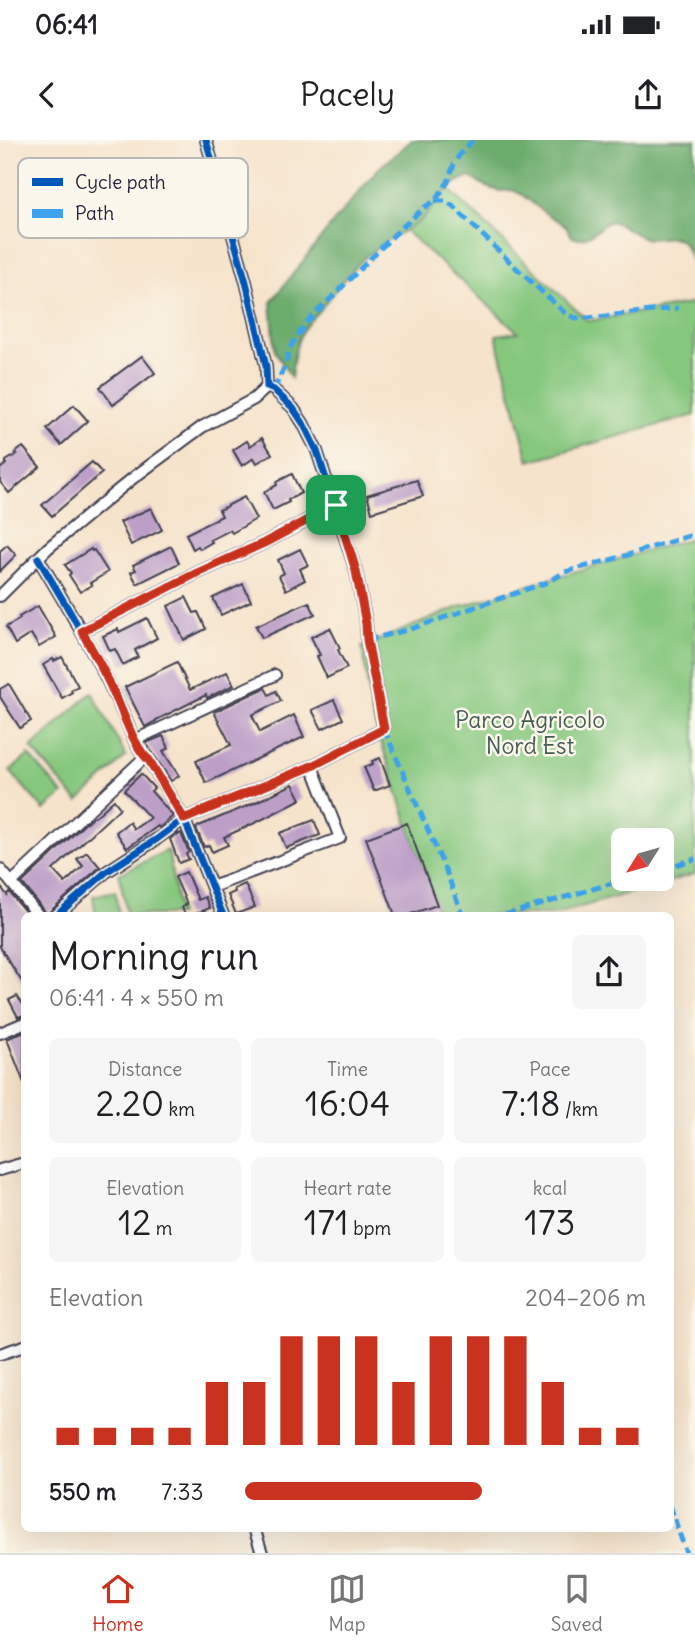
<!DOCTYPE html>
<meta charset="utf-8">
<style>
:root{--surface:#fff;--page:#f6f6f6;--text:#202124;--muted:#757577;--line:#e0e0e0;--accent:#c8321e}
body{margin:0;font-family:Delius,sans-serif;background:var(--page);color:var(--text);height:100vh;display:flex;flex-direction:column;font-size:26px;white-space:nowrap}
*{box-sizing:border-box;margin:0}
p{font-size:23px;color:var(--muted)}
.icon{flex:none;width:38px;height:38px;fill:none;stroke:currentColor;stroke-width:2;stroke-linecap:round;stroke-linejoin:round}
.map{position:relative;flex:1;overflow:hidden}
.panel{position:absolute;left:21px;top:772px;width:653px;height:620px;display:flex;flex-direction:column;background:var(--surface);border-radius:10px;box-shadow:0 7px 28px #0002}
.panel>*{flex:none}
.needle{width:46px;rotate:233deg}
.buttons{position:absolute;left:611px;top:688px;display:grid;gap:14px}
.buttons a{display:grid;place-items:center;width:63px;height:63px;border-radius:10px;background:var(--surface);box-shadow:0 7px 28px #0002;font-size:35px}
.pin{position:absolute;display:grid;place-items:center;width:60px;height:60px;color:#fff;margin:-30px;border-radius:14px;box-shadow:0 4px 10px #0006}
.round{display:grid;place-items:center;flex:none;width:74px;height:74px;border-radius:10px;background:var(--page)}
.summary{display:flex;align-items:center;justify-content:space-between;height:119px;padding:0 28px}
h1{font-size:38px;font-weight:600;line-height:52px}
.metrics{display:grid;grid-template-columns:repeat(3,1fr);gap:10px;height:119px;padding:7px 28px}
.metrics div{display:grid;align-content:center;border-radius:10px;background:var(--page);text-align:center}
.metrics b{font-size:35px;font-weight:600}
.metrics small{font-size:19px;font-weight:400}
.metrics p{font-size:19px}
.chart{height:196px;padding:14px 28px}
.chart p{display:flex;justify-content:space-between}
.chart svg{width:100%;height:126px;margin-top:7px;stroke:var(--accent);stroke-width:6}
ul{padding:0 28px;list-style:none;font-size:23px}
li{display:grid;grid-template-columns:112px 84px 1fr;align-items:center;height:52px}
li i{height:18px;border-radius:9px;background:var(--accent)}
.status{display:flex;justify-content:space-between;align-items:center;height:49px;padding:0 35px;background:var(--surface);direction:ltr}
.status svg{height:19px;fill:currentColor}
header{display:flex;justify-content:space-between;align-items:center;height:91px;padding:0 28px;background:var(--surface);font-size:32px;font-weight:600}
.menu{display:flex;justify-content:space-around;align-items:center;height:98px;border-top:2px solid var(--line);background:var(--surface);font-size:19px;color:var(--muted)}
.menu a{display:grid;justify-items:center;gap:4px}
.menu .current{color:var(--accent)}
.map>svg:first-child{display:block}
.green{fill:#86c77e;stroke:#54745c;stroke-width:2;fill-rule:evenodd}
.forest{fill:#6cac6d;stroke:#476754;stroke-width:2}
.building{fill:#bc9ec7}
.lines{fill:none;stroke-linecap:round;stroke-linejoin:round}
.street-casing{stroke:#423f51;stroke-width:14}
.street{stroke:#fff;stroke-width:10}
.quiet{stroke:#3ea2ec;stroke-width:5;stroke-dasharray:10 5;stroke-linecap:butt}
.cycleway-casing{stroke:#fbf7ec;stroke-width:11}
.cycleway{stroke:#0057b8;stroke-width:7}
.route-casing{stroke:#fff;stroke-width:14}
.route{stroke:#c8321e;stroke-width:9}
.labels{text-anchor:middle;stroke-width:5;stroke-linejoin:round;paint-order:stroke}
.park-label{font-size:23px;fill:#455c52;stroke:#fbf7ec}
.key{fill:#fbf7ec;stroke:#bab7b7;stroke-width:2}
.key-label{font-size:19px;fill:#22223b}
</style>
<div class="status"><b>06:41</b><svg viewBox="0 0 49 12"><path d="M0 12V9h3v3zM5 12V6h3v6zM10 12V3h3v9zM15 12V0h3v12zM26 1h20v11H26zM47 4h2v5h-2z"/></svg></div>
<header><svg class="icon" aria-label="back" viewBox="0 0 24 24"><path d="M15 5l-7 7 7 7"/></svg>Pacely<svg class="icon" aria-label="share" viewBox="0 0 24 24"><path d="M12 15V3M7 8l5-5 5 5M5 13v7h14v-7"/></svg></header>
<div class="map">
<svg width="695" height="1413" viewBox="0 0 695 1413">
<rect width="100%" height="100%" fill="#fbf7ec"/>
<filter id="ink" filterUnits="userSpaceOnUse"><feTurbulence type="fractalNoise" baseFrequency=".0143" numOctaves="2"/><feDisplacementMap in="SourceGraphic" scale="14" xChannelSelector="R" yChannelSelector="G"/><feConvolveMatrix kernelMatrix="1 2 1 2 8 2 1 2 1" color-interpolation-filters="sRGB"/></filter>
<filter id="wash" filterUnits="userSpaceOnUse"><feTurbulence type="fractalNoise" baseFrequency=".00686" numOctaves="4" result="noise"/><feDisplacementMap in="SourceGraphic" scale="28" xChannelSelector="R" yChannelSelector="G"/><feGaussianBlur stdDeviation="1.57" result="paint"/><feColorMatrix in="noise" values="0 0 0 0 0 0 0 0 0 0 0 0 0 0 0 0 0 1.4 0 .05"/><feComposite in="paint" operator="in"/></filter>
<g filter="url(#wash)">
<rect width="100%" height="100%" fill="#f6e3cb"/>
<!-- green -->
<g class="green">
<path d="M444,45l144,136 107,-18v112l-166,46 -33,-126 22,-3 -116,-104z"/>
<path d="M695,397v337l-142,41h-115l-66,-200 -10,-68 97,-40 97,-30zM623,700h39v38h-39z"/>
<path d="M92,552l34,64 -48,46 -47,-54z"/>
<path d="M29,615l34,39 -19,16 -34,-39z"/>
<path d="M168,710l11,65h-52l-8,-41z"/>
<path d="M115,751l4,24h-23l-3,-19z"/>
</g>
<!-- forest -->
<path class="forest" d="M412,0h283v127c-5,-7 -8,-20 -13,-25 -8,-10 -26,-1 -37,-4 -14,-4 -22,-15 -35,-17 -13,6 -22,22 -38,16l-6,-11 -21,-13 -24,-19 -8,-4 -12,1 -12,-3 -19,-11c-26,6 -32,29 -51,45 -13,10 -29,15 -41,25 -22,16 -39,38 -55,59 -8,10 -18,18 -23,30 -6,13 -7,27 -9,42l-16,-27 -4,-49 57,-73 50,-60z"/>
<g id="blocks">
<!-- building -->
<g class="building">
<path d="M142,216l13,17 -42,32 -13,-18z"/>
<path d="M74,265l14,16 -27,24 -14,-16z"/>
<path d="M262,298l10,16 -15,9 -3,-5 -12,8 -9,-16 14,-9 3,5z"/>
<path d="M23,307l17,20 -31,26 -9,-11v-13l6,-5v-3l11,-7 -2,-1z"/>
<path d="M92,322l10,11 -50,43 -10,-11z"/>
<path d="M292,334l9,19 -13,7 1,2 -16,8 -9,-18 13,-7 -1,-3z"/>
<path d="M417,340l6,16 -51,16 -5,-17z"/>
<path d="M244,357l12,22 -24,14 -2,-3 -20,10 2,2 -12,7 -2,-3 -5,3 -7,-15 36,-18 -3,-6z"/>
<path d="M151,368l11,22 -31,15 -11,-23z"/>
<path d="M7,405l9,10 -16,16v-20z"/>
<path d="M171,406l8,17 -42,21 -6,-12 5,-2 -3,-5z"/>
<path d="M91,409l1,2 2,-1 14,22 -18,11 2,2 -12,7 -11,-17 2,-2 -6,-8z"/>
<path d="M300,409l8,16 -8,4 5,11 -19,10 -7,-14 5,-3 -6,-13z"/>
<path d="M243,444l8,17 -30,14 -8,-17z"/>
<path d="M186,457l8,16 4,-1 8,17 -22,11 -16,-34z"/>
<path d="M309,462l6,12 -53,24 -6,-12z"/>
<path d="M38,466l18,31 -17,10 -8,-13 -16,10 -9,-17 14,-8 -1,-2z"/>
<path d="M147,478l10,20 -22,12 3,7 -15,8 -8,-16 -5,2 -7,-15 15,-7 1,3z"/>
<path d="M330,488l10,20 -2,2 9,18 -20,10 -10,-22 3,-1 -9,-18z"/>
<path d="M62,517l16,29 -7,4 1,2 -10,6 -19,-33 10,-6 1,2z"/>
<path d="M177,522l13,28 37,-18 7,13 -27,13 -1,-3 -50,25v1l-11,6 -20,-40z"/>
<path d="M9,544l22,37 -11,7 -20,-31v-8z"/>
<path d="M265,548l4,7 7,-4 5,10 -29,14 8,17 34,-17 10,22 -98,46 -10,-22 35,-16 -17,-33z"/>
<path d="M334,560l9,19 -21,10 -10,-19z"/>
<path d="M163,596l6,12 -6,3 16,25 -8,5 -25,-38z"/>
<path d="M380,618l10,27 -16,6 -10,-24 9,-3 -1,-3z"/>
<path d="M141,634l13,14 -3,3 22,25 -14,12 -1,-2 -31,22 -11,-16 13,-10 5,7 16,-11 -26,-28z"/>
<path d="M293,644l8,15 -42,22 -35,16 4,8 -16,7 -3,-7 -5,2 -8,-19 3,-2 53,-22z"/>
<path d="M114,660l6,8 -67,62 12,13 18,-17 -6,-7 10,-7 13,15 -54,48 -2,-5 -22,-27 70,-66h3z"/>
<path d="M314,680l6,15 -34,13 -6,-15z"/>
<path d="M407,683l30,82 -29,10h-13l-29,-77z"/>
<path d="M178,693v2l3,-2 8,19 -3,2 3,5 -10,4 -9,-24z"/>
<path d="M186,732l12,28 7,-3 5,11 -18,7h-7l-3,-8 5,-3 -12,-27z"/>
<path d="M245,744l10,23 -19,7 -8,-19 7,-3 -1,-3z"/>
<path d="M0,746l7,9 2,-3 19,23h-4v70l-24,-38z"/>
<path d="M17,856l7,10v9l-6,2 -9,-17z"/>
<path d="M24,891v52l-17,-44z"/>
</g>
</g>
</g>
<g filter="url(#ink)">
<use href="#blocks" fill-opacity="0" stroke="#423f51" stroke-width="2"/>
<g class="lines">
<!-- street casing -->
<g class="street-casing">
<g id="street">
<path d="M206,0l40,142 20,84 1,21"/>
<path d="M38,418c31,52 63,104 87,160 6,14 12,33 24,42l35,59 39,96"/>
<path d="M0,456l48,-48 85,-70 69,-51 52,-28 13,-12"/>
<path d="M82,491l115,-58 67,-30 72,-38"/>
<path d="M135,600l140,-65"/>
<path d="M0,729l38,46"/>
<path d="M12,742l133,-125"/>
<path d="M212,747l128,-49 -28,-72"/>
<path d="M57,775l49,-43 51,-33 27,-20 128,-53 72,-37 -17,-89 -1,-17 -10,-52 -39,-120 -14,-28 -10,-15 -19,-18 -7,-3"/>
<path d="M0,893l24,-10"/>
<path d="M0,1030l24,-7"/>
<path d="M0,1214l24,-8"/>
<path d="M254,1388l8,25"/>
</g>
</g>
<!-- street -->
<use href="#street" class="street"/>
<!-- quiet -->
<g class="quiet">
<path d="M435,61h10l8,5 59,58 54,50 10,4h12l90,-10"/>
<path d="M274,250l12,-27 3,-14 17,-26 93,-93 26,-23 10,-6 13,-19 6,-18 6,-10 13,-14"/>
<path d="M367,500l44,-11 137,-47 17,-10 56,-15 74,-23"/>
<path d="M384,589l64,147 14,39"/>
<path d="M662,729l33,-10"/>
<path d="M505,775l125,-37"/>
<path d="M670,1365l16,48"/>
</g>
<!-- cycleway casing -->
<g class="cycleway-casing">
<g id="cycleway">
<path d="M38,418c31,52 63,104 87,160 6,14 12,33 24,42l35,59 39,96"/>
<path d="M57,775l49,-43 51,-33 27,-20 128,-53 72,-37 -17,-89 -1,-17 -10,-52 -39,-120 -14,-28 -10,-15 -19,-18 -7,-3 -1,-21 -20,-84 -40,-142"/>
</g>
</g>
<!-- cycleway -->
<use href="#cycleway" class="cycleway"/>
</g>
</g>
<g class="lines" filter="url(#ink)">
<!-- route casing -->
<g class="route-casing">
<path id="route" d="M336,365l20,66 10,53 1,16 17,89 -72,37 -128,53 -35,-59c-15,-11 -27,-52 -36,-69 -9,-21 -21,-40 -31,-60l115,-58 67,-30z"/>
</g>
<!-- route -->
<use href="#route" class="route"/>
</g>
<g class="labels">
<!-- park labels -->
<g class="park-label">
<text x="530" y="588">Parco Agricolo<tspan x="530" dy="26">Nord Est</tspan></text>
</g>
</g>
<!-- legend -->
<rect x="18" y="18" width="230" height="80" rx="10" class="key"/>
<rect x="32" y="38" width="31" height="8" fill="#0057b8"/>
<rect x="32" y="69" width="31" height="9" fill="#3ea2ec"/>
<g class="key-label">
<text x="75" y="49">Cycle path</text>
<text x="75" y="80">Path</text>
</g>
</svg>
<div class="buttons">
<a><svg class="needle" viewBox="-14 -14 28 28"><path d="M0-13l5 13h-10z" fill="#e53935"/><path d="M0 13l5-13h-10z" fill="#757577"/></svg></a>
</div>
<div class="pin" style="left:336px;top:365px;background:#1e9e55"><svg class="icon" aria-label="arrive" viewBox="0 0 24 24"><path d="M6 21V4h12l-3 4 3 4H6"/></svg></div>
<section class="panel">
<div class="summary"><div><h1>Morning run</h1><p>06:41 · 4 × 550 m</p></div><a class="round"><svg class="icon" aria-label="share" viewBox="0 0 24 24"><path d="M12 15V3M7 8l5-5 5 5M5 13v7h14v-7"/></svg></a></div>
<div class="metrics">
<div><p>Distance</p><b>2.20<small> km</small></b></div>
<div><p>Time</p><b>16:04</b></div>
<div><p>Pace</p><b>7:18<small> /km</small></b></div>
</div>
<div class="metrics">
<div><p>Elevation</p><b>12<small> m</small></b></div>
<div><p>Heart rate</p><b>171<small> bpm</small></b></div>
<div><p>kcal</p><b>173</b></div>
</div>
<div class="chart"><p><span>Elevation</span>204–206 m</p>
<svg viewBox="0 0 160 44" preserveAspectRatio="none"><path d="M5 44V38M15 44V38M25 44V38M35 44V38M45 44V22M55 44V22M65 44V6M75 44V6M85 44V6M95 44V22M105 44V6M115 44V6M125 44V6M135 44V22M145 44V38M155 44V38"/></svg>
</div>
<ul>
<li><b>550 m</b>7:33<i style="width:59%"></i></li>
</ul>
</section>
</div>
<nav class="menu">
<a class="current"><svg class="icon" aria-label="home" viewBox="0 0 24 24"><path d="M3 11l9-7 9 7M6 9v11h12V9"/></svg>Home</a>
<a><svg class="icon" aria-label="map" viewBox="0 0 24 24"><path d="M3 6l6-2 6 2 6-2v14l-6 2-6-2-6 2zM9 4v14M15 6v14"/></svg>Map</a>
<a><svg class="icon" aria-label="saved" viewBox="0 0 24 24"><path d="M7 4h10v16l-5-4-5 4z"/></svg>Saved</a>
</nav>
